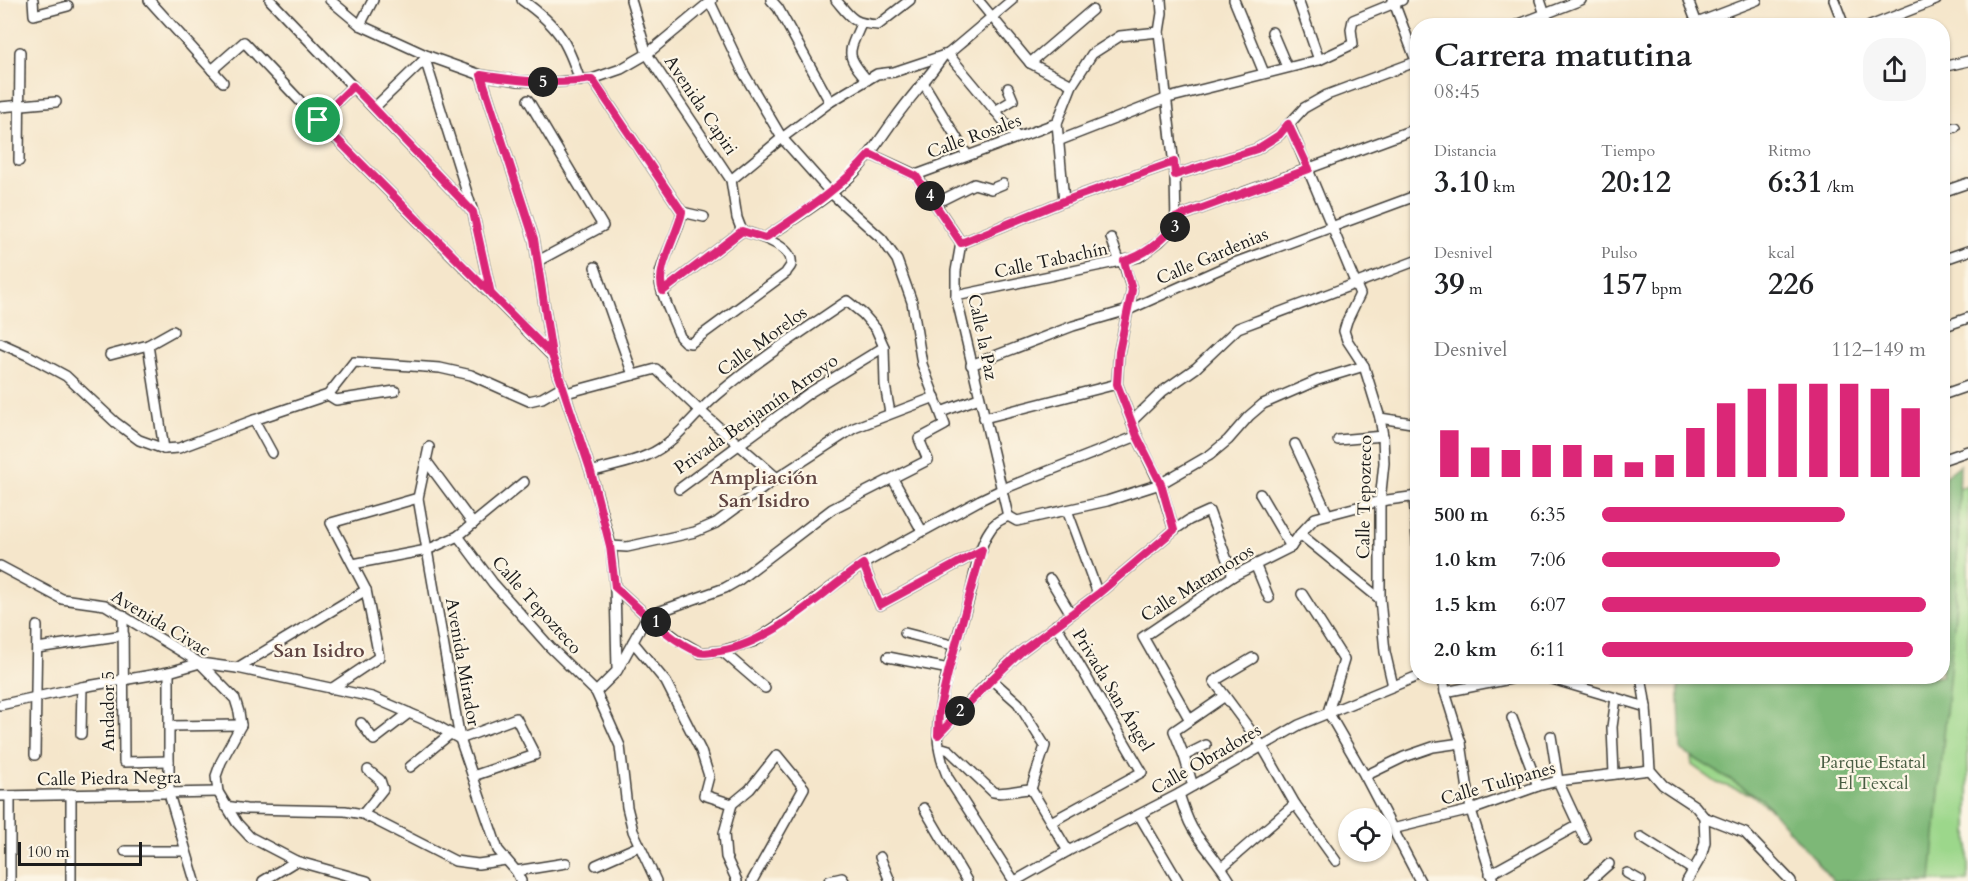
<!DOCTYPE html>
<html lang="es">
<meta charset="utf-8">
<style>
:root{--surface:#fff;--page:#f6f6f6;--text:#202124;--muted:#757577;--accent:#db2777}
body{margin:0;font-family:Cardo,serif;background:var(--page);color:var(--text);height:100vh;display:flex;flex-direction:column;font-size:22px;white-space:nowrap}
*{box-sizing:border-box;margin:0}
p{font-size:20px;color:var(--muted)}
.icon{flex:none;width:33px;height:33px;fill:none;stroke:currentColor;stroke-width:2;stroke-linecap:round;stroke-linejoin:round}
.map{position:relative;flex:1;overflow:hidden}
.panel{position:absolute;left:1410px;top:18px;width:540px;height:666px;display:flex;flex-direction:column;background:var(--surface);border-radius:24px;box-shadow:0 2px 4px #0004}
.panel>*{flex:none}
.controls{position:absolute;left:1338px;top:808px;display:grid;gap:12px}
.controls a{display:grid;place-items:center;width:54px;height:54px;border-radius:50%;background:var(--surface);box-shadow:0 2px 4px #0004;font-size:30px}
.scale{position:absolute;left:18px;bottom:15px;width:124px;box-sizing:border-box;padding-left:6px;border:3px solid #1c1c1c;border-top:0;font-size:16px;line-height:21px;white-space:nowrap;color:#1c1c1c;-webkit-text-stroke:4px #fcf5e5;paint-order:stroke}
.pin{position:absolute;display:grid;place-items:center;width:51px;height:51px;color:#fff;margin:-26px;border:3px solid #fff;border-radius:50%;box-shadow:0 2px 6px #0007}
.km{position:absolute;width:30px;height:30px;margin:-15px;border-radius:50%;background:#222;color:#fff;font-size:16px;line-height:30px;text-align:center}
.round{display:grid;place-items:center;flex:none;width:63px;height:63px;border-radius:24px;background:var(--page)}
.headline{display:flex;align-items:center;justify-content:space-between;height:102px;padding:0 24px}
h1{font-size:33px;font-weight:600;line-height:45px}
.figures{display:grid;grid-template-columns:repeat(3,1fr);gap:9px;height:102px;padding:6px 24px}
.figures div{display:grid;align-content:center}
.figures b{font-size:30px;font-weight:600}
.figures small{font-size:16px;font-weight:400}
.figures p{font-size:16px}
.chart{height:168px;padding:12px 24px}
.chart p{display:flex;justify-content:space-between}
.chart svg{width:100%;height:108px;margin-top:6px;stroke:var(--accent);stroke-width:6}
ul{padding:0 24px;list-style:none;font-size:20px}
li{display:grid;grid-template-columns:96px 72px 1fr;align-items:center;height:45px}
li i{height:15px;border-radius:8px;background:var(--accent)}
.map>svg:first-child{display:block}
.green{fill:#9cd78b;stroke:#5c7a54;stroke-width:1.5}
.forest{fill:#7db877;stroke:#4c6a4a;stroke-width:1.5}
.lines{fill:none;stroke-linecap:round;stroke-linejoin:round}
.street-casing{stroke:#3d3a36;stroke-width:12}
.street{stroke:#fff;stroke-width:9}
.route-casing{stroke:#fff;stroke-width:12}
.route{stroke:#db2777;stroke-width:8}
.labels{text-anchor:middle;stroke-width:4.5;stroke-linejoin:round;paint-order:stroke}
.street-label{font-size:18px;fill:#1c1c1c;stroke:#fcf5e5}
.park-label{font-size:18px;fill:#495d43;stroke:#fcf5e5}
.neighbourhood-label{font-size:20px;font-weight:bold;fill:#614542;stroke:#fcf5e5}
</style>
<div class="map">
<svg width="1968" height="881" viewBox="0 0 1968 881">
<rect width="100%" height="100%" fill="#fcf5e5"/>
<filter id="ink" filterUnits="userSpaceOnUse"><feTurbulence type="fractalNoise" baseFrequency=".0167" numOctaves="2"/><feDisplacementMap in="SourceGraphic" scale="12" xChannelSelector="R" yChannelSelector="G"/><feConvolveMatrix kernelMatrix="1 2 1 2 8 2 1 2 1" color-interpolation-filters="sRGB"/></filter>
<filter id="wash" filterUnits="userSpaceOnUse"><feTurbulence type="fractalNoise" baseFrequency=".008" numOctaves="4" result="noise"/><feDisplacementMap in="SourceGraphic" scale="24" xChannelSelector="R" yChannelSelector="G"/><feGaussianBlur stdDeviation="1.35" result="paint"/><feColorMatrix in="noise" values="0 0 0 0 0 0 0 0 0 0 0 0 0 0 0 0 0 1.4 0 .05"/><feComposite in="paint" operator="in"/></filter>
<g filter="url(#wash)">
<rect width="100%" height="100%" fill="#f5e6cb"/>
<!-- green -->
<path class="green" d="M1968,485v396h-132l-33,-45 -52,-42 -34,-11 -25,-18 -12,-88 262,-1 1,-183z"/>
<!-- forest -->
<path class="forest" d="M1960,465l-4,137 -25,279h-98l-71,-82 -81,-49 -3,-73 264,-1 1,-198z"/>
</g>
<g filter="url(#ink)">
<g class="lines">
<!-- street casing -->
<g class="street-casing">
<g id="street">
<path d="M33,0l1,15 34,-9"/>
<path d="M149,0l74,82"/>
<path d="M270,0l203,212"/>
<path d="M330,0l30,25 68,31 53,19 38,6 39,1 34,-3 29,-10 26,-15 65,-54"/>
<path d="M522,0c35,25 45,40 58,81"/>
<path d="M771,0l7,8 52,94"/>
<path d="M836,0c16,19 16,23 42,25l32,-25"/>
<path d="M978,0l52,63 42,22"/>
<path d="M1234,0l30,73"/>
<path d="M1298,0l21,60"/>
<path d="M1393,0l25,66"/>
<path d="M1540,0l9,26"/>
<path d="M1688,0l10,26"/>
<path d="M1834,0l10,26"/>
<path d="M861,24c-13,30 -16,30 6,56"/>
<path d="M360,25l13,-25"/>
<path d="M1514,26l67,-26"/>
<path d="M1689,26l68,-26"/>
<path d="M1870,26l66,-26"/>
<path d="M1272,32l15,35"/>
<path d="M948,54l69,83"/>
<path d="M425,59l48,153 17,78"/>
<path d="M1030,63l62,-53"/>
<path d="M1942,67l26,-6"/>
<path d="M212,70l32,-28 74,78 233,235"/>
<path d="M481,75l53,164 18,116 39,117 20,74 4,41 2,81"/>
<path d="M592,79l90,133c-4,22 -17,41 -22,62 -3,15 15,48 20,63l5,5 6,1 95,-70c1,-3 4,-5 5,-8 4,-19 -35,-30 -49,-34l-5,-13 -6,-38 -84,-126 -16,-54"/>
<path d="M924,84l43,71"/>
<path d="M528,100l75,126 -65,35"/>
<path d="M0,107l56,-5"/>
<path d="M374,108l54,-52"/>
<path d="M995,111l18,-11 -5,-12"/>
<path d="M318,120l35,-34"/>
<path d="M1289,124l71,170 -13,27 -3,10 3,9 17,26 16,52 3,18 1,27 -4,38v98l5,53 8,34"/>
<path d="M1942,131l13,-4"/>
<path d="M1058,141l110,-43 151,-38 34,-16 -2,-15 2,-9 49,-20"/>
<path d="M870,154l46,21 141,-52"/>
<path d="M19,161l1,-109"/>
<path d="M916,175l45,68 -5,28v25l52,220"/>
<path d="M1175,175l82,-26 22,-14 25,-27 23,-13 91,-34"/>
<path d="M731,180l51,-42 48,-36 47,-28 17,-2 54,-18 64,-54"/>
<path d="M1942,192l26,-9"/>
<path d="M1064,201l-7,-78 15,-38 20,-31 28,-18 39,-4"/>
<path d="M934,204l40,-20 17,5 12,-5"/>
<path d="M682,212l22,5"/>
<path d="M1175,218l243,-90"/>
<path d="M765,238c30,-20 63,-39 89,-65 16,-17 28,-37 42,-56 15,-21 33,-40 48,-62"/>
<path d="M1111,238l9,24"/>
<path d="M961,243l103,-42 110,-39"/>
<path d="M1942,260l26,-9"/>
<path d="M1123,261l9,29 -13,62 -2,32 20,52 23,48 14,46"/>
<path d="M595,267l38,108"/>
<path d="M663,291l79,-60"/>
<path d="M956,296l183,-39 20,-15 17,-17 -1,-50 -16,-143 3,-19 -1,-13"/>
<path d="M1942,327l26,-9"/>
<path d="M0,343l29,13 37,20 49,46 24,18 25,9 15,-1 75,-28 74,-25 26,-33 86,6 31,7 58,26 13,-3 21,-12"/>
<path d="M148,345l16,104"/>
<path d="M110,355l38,-10 25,-14"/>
<path d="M971,365l102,-39 55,-16 101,-45 189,-70"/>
<path d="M566,393l90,-24 43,41 78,68"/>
<path d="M328,395l8,5 59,-9"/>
<path d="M1942,395l26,-9"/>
<path d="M941,412l38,-14"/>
<path d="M984,418l133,-34"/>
<path d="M1380,418l38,6"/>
<path d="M254,420l18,33"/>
<path d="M1131,422l32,-31 33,-23 42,-40 180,-68"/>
<path d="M1338,440l45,-4"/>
<path d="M1295,444l32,69"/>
<path d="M429,447l-11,51 42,241 38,111 18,21 5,10"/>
<path d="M1942,460l26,-9"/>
<path d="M427,462l46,62"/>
<path d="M591,472c19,-6 40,-9 57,-17 28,-12 46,-41 69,-60 41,-35 86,-64 130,-94l16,13 13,15 8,18 1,38 5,28"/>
<path d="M893,479l29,52"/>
<path d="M679,489l130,-96 75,-46"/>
<path d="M1260,494l31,53"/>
<path d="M1414,496l4,57"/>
<path d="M1067,510l31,84"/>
<path d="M1300,534l80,65"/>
<path d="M458,536l35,47 57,64 46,45 24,54 7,61 6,24 23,50"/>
<path d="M611,546l16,1 68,-15 21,-9 61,-45 77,-50 81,-31"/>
<path d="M353,564l74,-14 31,-14 66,-54"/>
<path d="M863,564l17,41 102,-55"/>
<path d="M1255,564l14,34"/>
<path d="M0,566l62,33 43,6 95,58 35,36 4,13 2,13 -20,37 -5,14 2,16 19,31 13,14 46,24 71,20"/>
<path d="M1050,579l21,35"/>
<path d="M615,587l32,29 33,25 21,12 21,-2 33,-10 40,-27 68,-50 117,-64 23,-11 134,-53"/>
<path d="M1302,594l42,66 -16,52 37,64 55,105"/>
<path d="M123,615l1,147 45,-1"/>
<path d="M905,633l51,13"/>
<path d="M633,642l33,40 35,69 8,25 -5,19 28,9"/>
<path d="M37,648l87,-13"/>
<path d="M722,651l43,37"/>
<path d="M888,657l61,12"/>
<path d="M1253,658l-39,23 48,65 33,58 41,57"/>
<path d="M237,668l129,-78"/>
<path d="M169,672v122l26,87"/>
<path d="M1443,676l2,16 16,51 10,67 22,71"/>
<path d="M1641,676l5,31 4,63 13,15 32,21 9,11 1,25 -4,15 -14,24"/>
<path d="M1549,678l97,29"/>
<path d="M991,679l27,24 27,43 -14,43"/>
<path d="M331,689l48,-32 -13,-67 -35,-67 87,-25"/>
<path d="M596,692l21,-21 30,-55 78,-28 14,-8 93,-71 96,-49 -9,-21 26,-14 -23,-61 -10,-62 -15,-42 -15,-21 -51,-46 -49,-55 -39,-66 -33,-70"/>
<path d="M1445,692l65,-13v-3"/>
<path d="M0,705l82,-18 87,-15 31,-9 37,5 135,29 60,26 28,16 56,-21 19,37 -62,21"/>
<path d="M1512,718l26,68"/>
<path d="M1190,720l-47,-83 90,-61 58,-29 9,-13 15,-16 65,-17 38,-5"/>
<path d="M361,723l13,17 35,-27"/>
<path d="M169,726l72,-1"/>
<path d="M81,734l1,-47"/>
<path d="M938,735l53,-56 31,-28 76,-57 76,-64 15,-10 20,-9 24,65"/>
<path d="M1551,736l7,45 27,58"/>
<path d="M939,747l10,3 44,42c12,3 25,-3 38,-3"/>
<path d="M35,755l2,-129"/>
<path d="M1184,756l22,-11"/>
<path d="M410,767l40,-33"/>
<path d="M1614,774l-2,-47 4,-29"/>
<path d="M1365,776l39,-19 29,-10 28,-4"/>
<path d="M1193,786l-9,-30 -10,-25 51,-35"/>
<path d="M1031,789l37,62"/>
<path d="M71,794v87"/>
<path d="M1179,794c5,14 8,28 17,40 11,16 24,30 34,47"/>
<path d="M0,796l218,-4"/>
<path d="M10,796v85"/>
<path d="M732,804l18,-15 27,-34 27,33 -52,93"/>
<path d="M732,804l-8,29 2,24 11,24"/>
<path d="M225,806l21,3 99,2 18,3 92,47 23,3 28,-4"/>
<path d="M924,808l43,73"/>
<path d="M363,814l20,-25 -3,-9 -12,-10"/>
<path d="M1139,815l39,66"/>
<path d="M1704,817l41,16 46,48"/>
<path d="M1051,822l91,-50 -86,-147"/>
<path d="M1392,829l79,-19 67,-24 20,-5 92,-11"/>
<path d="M1641,837l52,33"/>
<path d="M125,851h60"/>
<path d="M880,857l10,24"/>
<path d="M596,865l43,-19"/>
<path d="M1222,867l73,-63"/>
<path d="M516,871l50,-8"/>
<path d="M1627,873l14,8"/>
<path d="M1490,874l88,-49"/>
<path d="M263,881l33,-20"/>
<path d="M829,881l13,-3 2,3"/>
<path d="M1014,881l-66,-103c-6,-14 -10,-28 -10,-44 0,-44 20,-96 32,-139 5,-20 8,-48 20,-65 4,-7 10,-10 18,-14l9,5 90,-20 53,-17 50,-29 18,-15 21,-24 14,-12 55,-24 46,-14"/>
<path d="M1015,881l53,-30 111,-57 120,-69 119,-49"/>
<path d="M1590,881l19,-17"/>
</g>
</g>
<!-- street -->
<use href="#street" class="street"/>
</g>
</g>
<g class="lines" filter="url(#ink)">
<!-- route casing -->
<g class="route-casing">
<path id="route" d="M318,120l234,235 39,117 19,74 5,41c23,20 56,55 84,65 4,2 9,0 14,0 56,-5 105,-57 150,-88l17,41 102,-55 -33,119 -10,42 -1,24 54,-56 30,-28 76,-57 76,-64 -13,-46 -24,-48 -20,-52 2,-32 13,-62 -8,-29c22,-6 35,-19 52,-36l-1,-7 134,-49 -21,-45 -9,11 -22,14 -82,26 -1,-13 -110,39 -103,42 -45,-67 -46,-22c-30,35 -68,59 -105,84l-23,-7 -79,60c-9,-20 15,-57 19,-79l-90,-133c-37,6 -74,2 -111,-4l53,164 18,116 -61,-61 -18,-82 -120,-126 -35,34"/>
</g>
<!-- route -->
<use href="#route" class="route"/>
</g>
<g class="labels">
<!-- street labels -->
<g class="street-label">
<text transform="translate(701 105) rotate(56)" y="6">Avenida Capiri</text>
<text transform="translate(974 136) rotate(-20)" y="6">Calle Rosales</text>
<text transform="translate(1212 256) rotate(-23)" y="6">Calle Gardenias</text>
<text transform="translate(1051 260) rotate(-12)" y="6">Calle Tabachín</text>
<text transform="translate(983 337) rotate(78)" y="6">Calle la Paz</text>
<text transform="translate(762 341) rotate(-36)" y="6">Calle Morelos</text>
<text transform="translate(756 414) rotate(-35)" y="6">Privada Benjamín Arroyo</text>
<text transform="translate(1364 497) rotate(-89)" y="6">Calle Tepozteco</text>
<text transform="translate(1197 583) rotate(-32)" y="6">Calle Matamoros</text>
<text transform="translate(537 605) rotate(48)" y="6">Calle Tepozteco</text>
<text transform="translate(161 623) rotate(31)" y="6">Avenida Civac</text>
<text transform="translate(463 662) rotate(80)" y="6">Avenida Mirador</text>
<text transform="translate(1113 690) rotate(59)" y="6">Privada San Ángel</text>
<text transform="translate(108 711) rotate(-90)" y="6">Andador 5</text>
<text transform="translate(1206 759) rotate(-30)" y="6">Calle Obradores</text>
<text transform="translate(109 778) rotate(-1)" y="6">Calle Piedra Negra</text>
<text transform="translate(1498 783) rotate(-16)" y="6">Calle Tulipanes</text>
</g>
<!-- park labels -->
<g class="park-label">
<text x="1873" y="768">Parque Estatal<tspan x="1873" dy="21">El Texcal</tspan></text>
</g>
<!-- neighbourhood labels -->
<g class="neighbourhood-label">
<text x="764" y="484">Ampliación<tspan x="764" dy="23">San Isidro</tspan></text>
<text x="319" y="657">San Isidro</text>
</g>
</g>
</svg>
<div class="controls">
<a><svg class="icon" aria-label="locate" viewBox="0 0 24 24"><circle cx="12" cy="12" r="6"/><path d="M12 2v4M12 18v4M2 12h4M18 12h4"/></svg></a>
</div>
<div class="scale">100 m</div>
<div class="pin" style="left:318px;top:120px;background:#1e9e55"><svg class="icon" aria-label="arrive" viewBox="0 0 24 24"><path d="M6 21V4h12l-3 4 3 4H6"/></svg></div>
<b class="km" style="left:656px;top:622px">1</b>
<b class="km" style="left:960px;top:711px">2</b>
<b class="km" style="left:1175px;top:227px">3</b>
<b class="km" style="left:930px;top:196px">4</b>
<b class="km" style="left:543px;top:82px">5</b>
<section class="panel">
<div class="headline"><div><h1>Carrera matutina</h1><p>08:45</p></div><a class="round"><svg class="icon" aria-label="share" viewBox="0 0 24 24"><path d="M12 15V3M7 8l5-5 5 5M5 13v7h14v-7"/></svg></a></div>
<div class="figures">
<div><p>Distancia</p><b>3.10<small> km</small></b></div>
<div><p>Tiempo</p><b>20:12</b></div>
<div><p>Ritmo</p><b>6:31<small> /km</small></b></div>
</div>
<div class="figures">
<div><p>Desnivel</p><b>39<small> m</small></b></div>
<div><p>Pulso</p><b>157<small> bpm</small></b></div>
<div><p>kcal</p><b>226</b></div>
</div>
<div class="chart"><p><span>Desnivel</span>112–149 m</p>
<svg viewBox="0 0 160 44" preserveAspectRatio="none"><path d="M5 44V25M15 44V32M25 44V33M35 44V31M45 44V31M55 44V35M65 44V38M75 44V35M85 44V24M95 44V14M105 44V8M115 44V6M125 44V6M135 44V6M145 44V8M155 44V16"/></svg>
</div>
<ul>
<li><b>500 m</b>6:35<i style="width:75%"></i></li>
<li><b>1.0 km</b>7:06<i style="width:55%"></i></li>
<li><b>1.5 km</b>6:07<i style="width:100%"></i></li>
<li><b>2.0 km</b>6:11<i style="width:96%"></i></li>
</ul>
</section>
</div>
